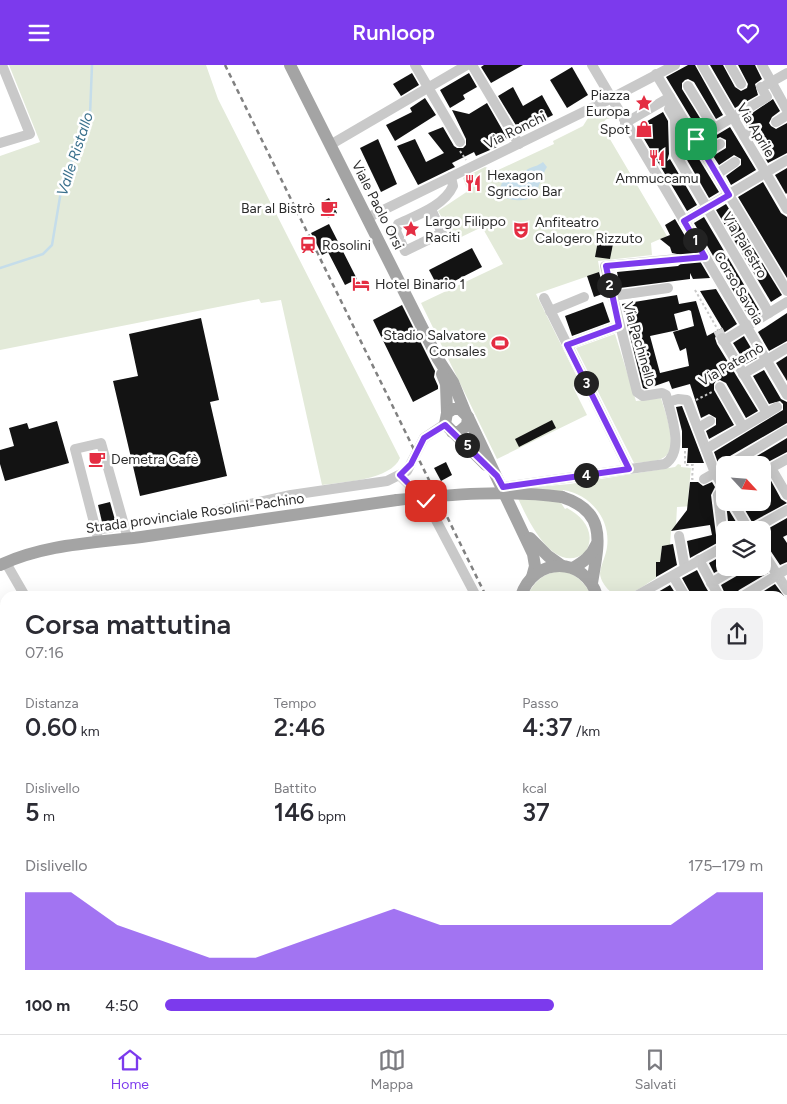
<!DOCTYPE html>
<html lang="it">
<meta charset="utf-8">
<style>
:root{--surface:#fff;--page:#f2f2f3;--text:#2b2b33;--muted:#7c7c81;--line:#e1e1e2;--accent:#7c3aed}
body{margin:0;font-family:Figtree,sans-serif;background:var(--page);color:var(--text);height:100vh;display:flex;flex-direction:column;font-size:19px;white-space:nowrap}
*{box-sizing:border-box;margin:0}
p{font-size:16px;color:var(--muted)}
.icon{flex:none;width:28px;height:28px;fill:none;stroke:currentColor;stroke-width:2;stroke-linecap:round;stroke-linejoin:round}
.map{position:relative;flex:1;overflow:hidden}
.drawer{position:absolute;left:0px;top:526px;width:788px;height:444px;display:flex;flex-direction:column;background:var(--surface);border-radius:15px 15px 0 0;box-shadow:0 5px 20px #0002}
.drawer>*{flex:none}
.needle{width:32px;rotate:116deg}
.fabs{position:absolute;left:716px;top:391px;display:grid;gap:10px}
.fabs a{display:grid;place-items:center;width:55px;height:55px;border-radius:10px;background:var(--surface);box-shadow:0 5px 20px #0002;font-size:25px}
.pin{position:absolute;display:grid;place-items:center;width:42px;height:42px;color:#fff;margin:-21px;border-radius:10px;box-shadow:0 2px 8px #0006}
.km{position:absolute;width:25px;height:25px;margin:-12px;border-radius:50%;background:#222;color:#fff;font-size:14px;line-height:25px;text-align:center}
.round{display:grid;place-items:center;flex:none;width:52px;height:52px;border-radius:15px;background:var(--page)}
.headline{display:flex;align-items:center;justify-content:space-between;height:85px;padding:0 25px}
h1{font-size:28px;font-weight:600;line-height:38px}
.stats{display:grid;grid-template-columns:repeat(3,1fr);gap:8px;height:85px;padding:5px 25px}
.stats div{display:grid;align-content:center}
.stats b{font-size:25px;font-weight:600}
.stats small{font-size:14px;font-weight:400}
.stats p{font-size:14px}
.chart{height:140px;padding:10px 25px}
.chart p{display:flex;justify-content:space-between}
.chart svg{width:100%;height:90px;margin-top:5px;fill:var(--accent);opacity:.7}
ul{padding:0 25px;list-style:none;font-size:16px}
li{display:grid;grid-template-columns:80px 60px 1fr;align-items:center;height:38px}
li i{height:12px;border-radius:6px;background:var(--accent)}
header{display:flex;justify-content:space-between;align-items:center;height:65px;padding:0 25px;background:var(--accent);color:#fff;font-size:22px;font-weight:600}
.tab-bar{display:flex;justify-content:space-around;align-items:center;height:70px;border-top:1px solid var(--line);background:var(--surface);font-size:14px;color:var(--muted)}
.tab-bar a{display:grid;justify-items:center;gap:2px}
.tab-bar .on{color:var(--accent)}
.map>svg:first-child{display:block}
.green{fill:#e3ead9}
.water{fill:#c5ddea}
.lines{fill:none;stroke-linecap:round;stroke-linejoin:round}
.stream{stroke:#c5ddea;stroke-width:2.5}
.building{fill:#131313;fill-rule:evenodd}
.minor-tunnel{stroke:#d5d5d5;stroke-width:10;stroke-dasharray:10 5;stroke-linecap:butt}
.path{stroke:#c9c9c9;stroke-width:2;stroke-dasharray:2.5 2.5;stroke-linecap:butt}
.minor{stroke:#c9c9c9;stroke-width:10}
.major{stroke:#a4a4a4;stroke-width:12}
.rail{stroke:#818181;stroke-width:2.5;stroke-dasharray:5 4;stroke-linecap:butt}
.major-bridge{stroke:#a4a4a4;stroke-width:12}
.route-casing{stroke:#fff;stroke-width:10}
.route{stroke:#7c3aed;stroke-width:6}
.labels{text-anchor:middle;stroke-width:5;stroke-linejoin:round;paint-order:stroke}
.poi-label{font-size:14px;fill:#2c2c2c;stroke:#fff;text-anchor:start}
.street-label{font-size:14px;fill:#2c2c2c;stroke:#fff}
.water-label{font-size:15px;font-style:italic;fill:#3b718d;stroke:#fff}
</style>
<header><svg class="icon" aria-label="menu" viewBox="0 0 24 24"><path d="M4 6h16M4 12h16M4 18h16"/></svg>Runloop<svg class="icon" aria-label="heart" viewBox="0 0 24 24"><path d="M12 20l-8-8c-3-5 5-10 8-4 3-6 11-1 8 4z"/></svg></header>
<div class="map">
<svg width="787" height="969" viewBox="0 0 787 969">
<rect width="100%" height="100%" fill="#fff"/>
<!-- green -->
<g class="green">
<path d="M9,0h197l12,34 182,359c-9,22 -57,24 -78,27l-41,-185 -20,3 -2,-4 -259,51v-194l40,-14z"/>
<path d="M608,44l4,1 5,9c-8,-2 -16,0 -13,10l63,107 -16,7 1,12 -54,6 2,11 -64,22 44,89 -7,4 14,28 -90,44 -76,-156 82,-39 -21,-37 -27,13 -17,-29 30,-20 -5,-13 22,-11 11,4 58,-27 -1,-3 30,-15 5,-8z"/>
<path d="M615,269l21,67 25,-3c4,14 20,54 0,61 -8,3 -19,3 -27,4l-58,-115z"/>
<path d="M678,399l3,1v2l10,1 -3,31 7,1v6l-18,1 -1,18 -5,6 -1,14 -8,1 -2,16h-4v16c-15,9 -36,28 -50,9 -3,-4 -6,-9 -6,-14 1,-9 6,-17 7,-26 4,-28 -17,-53 -44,-57l-2,13 4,6 2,-1c17,9 30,26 18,45 -34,24 -61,-41 -71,-64l56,-5 105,-17z"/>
<path d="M564,506c15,5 20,12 28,25h-65c9,-17 18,-24 37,-25z"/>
<path d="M5,954v11h60l2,4h-67v-12z"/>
</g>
<!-- water -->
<path class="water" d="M543,97l4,5c-10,16 -7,36 -32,33 -8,0 -12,-4 -15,-11l3,-10c19,-1 12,-2 25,-10 6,-3 10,-3 15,-7z"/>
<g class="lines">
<!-- stream -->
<g class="stream">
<path d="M0,203l43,-14 9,-9 10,-60 28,-70 2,-50"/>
<path d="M442,965l2,4"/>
<path d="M212,969l6,-4"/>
<path d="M514,969l14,-4"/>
</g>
</g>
<!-- building -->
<g class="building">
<path d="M484,0h39l-32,18 -10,-16z"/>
<path d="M688,0h7l28,50 -7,4 -22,-37 -6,-3 -3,1 -3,3v6l23,37 -7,4 -32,-53z"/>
<path d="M710,0h13l12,22 6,4 6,-3 1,-4 -10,-19h17l7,14 -7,5 3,11 -23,13z"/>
<path d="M572,2l16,28 -21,13 -17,-28z"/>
<path d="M412,8l7,12 -18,11 -8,-12z"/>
<path d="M469,8l8,14 -14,8 2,4 -15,9 -10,-18z"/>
<path d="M513,22l10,19 19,-11 11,20 -33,17 -22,-36z"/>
<path d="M425,33l11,17 -41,26 -9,-16 26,-13 -2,-4z"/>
<path d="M773,34l7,12 -8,6 -3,6 2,3 5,3 11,-6v30l-19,10 -14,-24 7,-4v-7l-6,-4 -8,3 -5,-7z"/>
<path d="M487,38l20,35 -11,7 1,2 -21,9 -2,-4 -22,11 3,4 -37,18 -21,-39 18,-7 11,23 18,-9 -16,-20 15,-6 11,19 3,2h6l3,-3v-6l-14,-29 17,4z"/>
<path d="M663,47l5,9 1,33 -2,7 3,-2 27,46 -10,6 -50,-84z"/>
<path d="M730,62l26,43 -25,15 -5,-9 15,-11v-6l-7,-4 -15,10 -6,-9 13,-8v-8l-6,-3 -14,7 -1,-2z"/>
<path d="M378,74l19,45 -16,8 -21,-44z"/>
<path d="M691,81l28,46 -10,6 -26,-45v-2z"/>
<path d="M787,103v25l-1,1 -11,-19z"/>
<path d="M763,117l18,31 6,4v61l-49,-81z"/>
<path d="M329,133l8,15 -9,5 -8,-15z"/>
<path d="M726,139l56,91 -11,7 -55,-92z"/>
<path d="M704,152l55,93 -11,6 -54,-93z"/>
<path d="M675,154l35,59 -17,1 -3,-6v6l-70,9 -3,-16 61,-6 5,-4 -1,-7 -10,-2 -2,-6 -10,-8 10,-4 -5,-10z"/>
<path d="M329,159l28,55 -12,6 -17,-33 -6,3 -11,-22z"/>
<path d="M598,176l15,3 -3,15 -15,-2z"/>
<path d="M472,183l10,19 -43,22 -10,-19z"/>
<path d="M599,207l6,21 -11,4 -7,-21z"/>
<path d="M716,224l21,35 -12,8h-7l-3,6 2,6 41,67 -12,7 -20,-35 -6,-3 -4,1 -2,3v6l20,35 -25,14 -3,-8 10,-6v-7l-7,-4 -8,4 -11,-34 -18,5 -3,-8 -23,8 -3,-1 -21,-84 55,-9 2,9 17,-3 11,35 15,-8 -22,-37zM689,245l2,1 3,15 -21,6 7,19 6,-3 3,18 -29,7 -10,-37 28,-6 -4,-16z"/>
<path d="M603,237l7,20 -38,14 -7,-20z"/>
<path d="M402,240l33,66 -1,6 4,9v3l-25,13 -40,-82z"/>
<path d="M787,248v28l-18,10 -11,-19z"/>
<path d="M201,253l18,82 -9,2 17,74 -87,20 -27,-115 25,-5 -9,-42z"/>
<path d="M744,271l13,22 -11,6 -13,-21z"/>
<path d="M787,291v25l-11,-18z"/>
<path d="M764,305l17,29 6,3v21l-69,40 -4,-11 69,-42v-6l-3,-3 -11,3 -16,-28z"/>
<path d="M682,341l22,57h-17l1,-15h-6v-17l-6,-24z"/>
<path d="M552,355l4,8 -37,19 -4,-8z"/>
<path d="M57,356l12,42 -64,18 -5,-17v-14l14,-4 -5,-18 18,-5 2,6z"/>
<path d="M787,373v14l-19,10 -4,6 17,31 6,4 -35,19 -11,-19h21v-38h-20z"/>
<path d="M446,397l6,13 -11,6 -7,-13z"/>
<path d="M690,417h8l5,4 9,-4 3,5 -4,8 6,48 -27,15 -3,-17 25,-6 -2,-10 -39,6 16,-21z"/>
<path d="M110,437l5,18 -13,2 -4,-17z"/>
<path d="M726,438l1,4 14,23h-12z"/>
<path d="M787,453v17l-4,2 4,6v19l-7,3 -12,-18 -6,-3v-12z"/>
<path d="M673,479l4,21 -21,12v-15h4l2,-16z"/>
<path d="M725,489v13l-11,6 -5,-10z"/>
<path d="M762,500l6,8 -29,17 -5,6h-8l-5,-11 19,-11 3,-7h19z"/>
<path d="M697,505l8,16 6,10h-19l-10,-18z"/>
<path d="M775,519l9,12h-28z"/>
<path d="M670,520l7,11h-17l-2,-4z"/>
</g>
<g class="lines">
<!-- minor-tunnel -->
<path class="minor-tunnel" d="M718,265l4,8"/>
<!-- path -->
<g class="path">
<path d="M460,86l6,9"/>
<path d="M685,193h10"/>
<path d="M695,225l23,40"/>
<path d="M696,335l16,-8"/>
<path d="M685,386v14h8l-1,14h2"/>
</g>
<!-- minor -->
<g class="minor">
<path d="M415,0l45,77"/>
<path d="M472,0l47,79"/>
<path d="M592,0l195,330"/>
<path d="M702,0l85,144"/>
<path d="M730,0l11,19"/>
<path d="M762,0l25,45"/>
<path d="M656,9l131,217"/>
<path d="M766,20l21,-12"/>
<path d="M688,21l26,42"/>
<path d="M671,39l-2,5 6,10 1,36 93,158"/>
<path d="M776,57l11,-7"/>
<path d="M625,58l45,-26"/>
<path d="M744,71l11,-5"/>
<path d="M696,74l71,-42 -6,-10"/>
<path d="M0,78l30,-9 -28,-69"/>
<path d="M330,80l137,-80"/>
<path d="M704,88l16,-9"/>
<path d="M717,109l18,-12"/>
<path d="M431,144l11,24 -37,18 -9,-20 2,-7c19,-9 46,-18 55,-38l-2,-9"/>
<path d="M367,153l245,-120 63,-33"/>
<path d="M684,156l103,-61"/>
<path d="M612,231l56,-8"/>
<path d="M544,233l85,171"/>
<path d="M550,246l34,-14"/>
<path d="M722,273l45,75"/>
<path d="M723,276l64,-39"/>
<path d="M567,280l52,-19"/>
<path d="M743,309l44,-26"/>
<path d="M720,322l23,40"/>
<path d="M668,337l10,-3 9,1 28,73 10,17"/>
<path d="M698,363l12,-7"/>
<path d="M706,384l71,-42"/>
<path d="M787,394l-16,9 16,27"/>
<path d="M729,400l58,-35"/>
<path d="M400,411l26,25 50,95"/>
<path d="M704,414l21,-12"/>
<path d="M503,422l162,-23c20,-13 6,-49 1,-69l-4,-2 -19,3 -6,-4 -32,-126 72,-7"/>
<path d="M724,423l-6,7 6,51"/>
<path d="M733,438l16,27"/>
<path d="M218,446l73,-16 96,-14 20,-10 17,-33 21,-14"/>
<path d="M96,465l28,-5"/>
<path d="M752,465l35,-20"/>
<path d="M679,471l6,32"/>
<path d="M99,477l-24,-93 26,-6 27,96"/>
<path d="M762,486l25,39"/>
<path d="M699,495l20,36"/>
<path d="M6,498l19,33"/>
<path d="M673,511l12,20"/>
<path d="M711,518l25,-15"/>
<path d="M636,531l89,-50"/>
<path d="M743,531l44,-27"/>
<path d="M0,571l5,-4"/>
<path d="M782,577l5,8"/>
<path d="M782,629l5,-2"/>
<path d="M782,648l5,7"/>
<path d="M782,693l5,-2"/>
<path d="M782,701l5,7"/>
<path d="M782,754l5,6"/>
<path d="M782,793l5,6"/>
<path d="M0,810l5,7"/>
<path d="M0,954l5,-4"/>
<path d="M433,965l2,4"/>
<path d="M744,966l1,3"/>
<path d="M374,969l6,-4"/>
</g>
<!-- major -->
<g class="major">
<path d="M290,0l148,294 15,23 13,32"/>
<path d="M442,309l4,10 1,29"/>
<path d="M468,352l65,137 2,12 -3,11"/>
<path d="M452,367h7l8,-7 1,-8 -8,-8h-7l-6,4 -2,11 41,41"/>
<path d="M562,432c47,15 36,48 30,86"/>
<path d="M530,473l18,18 14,10"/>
<path d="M0,500c47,-22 98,-22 148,-29 83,-12 166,-24 249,-36"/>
<path d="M573,503c10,-6 18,-11 23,-23"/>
<path d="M521,531c13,-40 64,-40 76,0"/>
<path d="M762,965l1,4"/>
</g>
<!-- rail -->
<g class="rail">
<path d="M225,0l261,531"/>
<path d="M585,969l1,-4"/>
</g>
<!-- major-bridge -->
<path class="major-bridge" d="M397,435c55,-6 110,-10 165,-3"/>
</g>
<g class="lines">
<!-- route casing -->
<g class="route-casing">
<path id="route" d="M426,436l-26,-26 11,-11 13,-26 21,-13 52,51 6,11 126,-18 -62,-124 52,-19 -13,-60 99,-9 -21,-36 45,-26 -33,-56"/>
</g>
<!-- route -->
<use href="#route" class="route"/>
</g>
<!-- icons -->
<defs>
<g id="sight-bare" transform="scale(1.35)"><path d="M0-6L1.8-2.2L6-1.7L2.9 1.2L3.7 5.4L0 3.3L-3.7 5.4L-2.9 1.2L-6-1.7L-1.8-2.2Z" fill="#e42d42" stroke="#fff" stroke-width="2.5" paint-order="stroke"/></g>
<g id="shop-bare" transform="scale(1.35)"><path d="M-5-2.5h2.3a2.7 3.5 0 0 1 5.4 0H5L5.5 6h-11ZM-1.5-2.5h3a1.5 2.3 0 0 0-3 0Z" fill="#e42d42" stroke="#fff" stroke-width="2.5" paint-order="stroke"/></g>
<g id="restaurant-bare" transform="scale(1.35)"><path d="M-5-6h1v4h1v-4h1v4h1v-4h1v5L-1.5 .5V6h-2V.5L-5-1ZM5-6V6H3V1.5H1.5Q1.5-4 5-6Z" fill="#e42d42" stroke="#fff" stroke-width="2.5" paint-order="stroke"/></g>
<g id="cafe-bare" transform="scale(1.35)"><path d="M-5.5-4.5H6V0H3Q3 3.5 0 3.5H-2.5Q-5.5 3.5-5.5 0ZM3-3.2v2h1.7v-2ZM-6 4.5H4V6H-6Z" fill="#e42d42" stroke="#fff" stroke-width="2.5" paint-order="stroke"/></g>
<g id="theatre-bare" transform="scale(1.35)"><path d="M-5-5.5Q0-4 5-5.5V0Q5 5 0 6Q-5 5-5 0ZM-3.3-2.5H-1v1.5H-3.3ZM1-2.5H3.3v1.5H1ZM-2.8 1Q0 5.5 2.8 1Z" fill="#e42d42" stroke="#fff" stroke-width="2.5" paint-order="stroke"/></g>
<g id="station-bare" transform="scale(1.35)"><path d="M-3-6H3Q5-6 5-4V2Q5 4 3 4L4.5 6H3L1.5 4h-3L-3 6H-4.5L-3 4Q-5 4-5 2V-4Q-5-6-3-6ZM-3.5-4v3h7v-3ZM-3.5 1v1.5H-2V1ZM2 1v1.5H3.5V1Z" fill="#e42d42" stroke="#fff" stroke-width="2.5" paint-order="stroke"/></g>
<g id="hotel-bare" transform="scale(1.35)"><path d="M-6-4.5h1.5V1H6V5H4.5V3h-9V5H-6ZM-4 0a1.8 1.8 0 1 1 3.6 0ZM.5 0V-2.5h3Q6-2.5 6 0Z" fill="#e42d42" stroke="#fff" stroke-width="2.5" paint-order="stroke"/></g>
<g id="stadium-bare" transform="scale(1.35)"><path d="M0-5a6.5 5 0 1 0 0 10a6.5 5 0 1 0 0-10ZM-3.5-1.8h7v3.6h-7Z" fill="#e42d42" stroke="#fff" stroke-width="2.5" paint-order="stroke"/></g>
</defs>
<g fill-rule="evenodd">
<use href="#sight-bare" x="644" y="38"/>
<use href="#shop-bare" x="644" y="64"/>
<use href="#restaurant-bare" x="657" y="93"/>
<use href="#restaurant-bare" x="473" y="118"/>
<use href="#cafe-bare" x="329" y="143"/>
<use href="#sight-bare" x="411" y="164"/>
<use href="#theatre-bare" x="521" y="165"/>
<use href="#station-bare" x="308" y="180"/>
<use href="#hotel-bare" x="361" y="219"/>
<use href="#stadium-bare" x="500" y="278"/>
<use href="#cafe-bare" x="97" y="394"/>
</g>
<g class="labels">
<!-- poi labels -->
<g class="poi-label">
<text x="630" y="35" text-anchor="end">Piazza<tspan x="630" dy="16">Europa</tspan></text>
<text x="630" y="69" text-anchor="end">Spot</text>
<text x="487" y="115">Hexagon<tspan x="487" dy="16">Sgriccio Bar</tspan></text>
<text x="657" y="118" text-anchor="middle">Ammuccamu</text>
<text x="315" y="148" text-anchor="end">Bar al Bistrò</text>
<text x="425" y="161">Largo Filippo<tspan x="425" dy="16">Raciti</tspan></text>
<text x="535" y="162">Anfiteatro<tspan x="535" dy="16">Calogero Rizzuto</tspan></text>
<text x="322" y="185">Rosolini</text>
<text x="375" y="224">Hotel Binario 1</text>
<text x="486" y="275" text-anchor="end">Stadio Salvatore<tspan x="486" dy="16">Consales</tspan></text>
<text x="111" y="399">Demetra Cafè</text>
</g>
<!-- street labels -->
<g class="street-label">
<text transform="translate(515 65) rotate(-26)" y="5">Via Ronchi</text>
<text transform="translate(756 65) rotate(59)" y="5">Via Aprile</text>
<text transform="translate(378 140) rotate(63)" y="5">Viale Paolo Orsi</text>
<text transform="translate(745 180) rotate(59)" y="5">Via Palestro</text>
<text transform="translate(739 223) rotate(59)" y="5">Corso Savoia</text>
<text transform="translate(640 279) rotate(74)" y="5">Via Pachinello</text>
<text transform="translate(731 299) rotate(-30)" y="5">Via Paternò</text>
<text transform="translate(195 448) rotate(-8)" y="5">Strada provinciale Rosolini-Pachino</text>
</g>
<!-- water labels -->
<g class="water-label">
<text transform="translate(75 89) rotate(-72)" y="5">Valle Ristallo</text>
</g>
</g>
</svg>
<div class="fabs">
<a><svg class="needle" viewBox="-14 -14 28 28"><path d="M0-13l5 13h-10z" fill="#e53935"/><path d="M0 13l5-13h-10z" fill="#7c7c81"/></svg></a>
<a><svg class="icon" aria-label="layers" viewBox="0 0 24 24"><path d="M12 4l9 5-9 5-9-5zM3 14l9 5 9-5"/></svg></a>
</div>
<div class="pin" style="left:696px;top:74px;background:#1e9e55"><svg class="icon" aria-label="arrive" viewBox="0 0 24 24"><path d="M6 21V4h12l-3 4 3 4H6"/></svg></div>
<div class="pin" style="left:426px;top:436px;background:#d93025"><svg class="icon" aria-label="check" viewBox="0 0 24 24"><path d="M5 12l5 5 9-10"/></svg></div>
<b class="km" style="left:695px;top:175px">1</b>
<b class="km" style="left:609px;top:220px">2</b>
<b class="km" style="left:586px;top:318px">3</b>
<b class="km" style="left:586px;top:410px">4</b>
<b class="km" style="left:467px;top:380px">5</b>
<section class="drawer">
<div class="headline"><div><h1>Corsa mattutina</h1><p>07:16</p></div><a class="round"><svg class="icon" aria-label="share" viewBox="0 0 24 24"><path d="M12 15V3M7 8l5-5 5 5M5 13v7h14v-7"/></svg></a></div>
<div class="stats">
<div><p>Distanza</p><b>0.60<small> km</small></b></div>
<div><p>Tempo</p><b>2:46</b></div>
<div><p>Passo</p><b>4:37<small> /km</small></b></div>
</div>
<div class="stats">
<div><p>Dislivello</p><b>5<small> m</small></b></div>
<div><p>Battito</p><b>146<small> bpm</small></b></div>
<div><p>kcal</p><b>37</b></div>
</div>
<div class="chart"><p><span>Dislivello</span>175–179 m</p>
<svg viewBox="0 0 160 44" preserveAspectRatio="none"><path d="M0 44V6L10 6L20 22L30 30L40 38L50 38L60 30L70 22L80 14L90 22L100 22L110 22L120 22L130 22L140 22L150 6L160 6V44z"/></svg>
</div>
<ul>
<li><b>100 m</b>4:50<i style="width:65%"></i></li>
</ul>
</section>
</div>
<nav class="tab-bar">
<a class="on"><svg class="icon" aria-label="home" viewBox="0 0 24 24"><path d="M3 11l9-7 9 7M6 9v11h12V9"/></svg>Home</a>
<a><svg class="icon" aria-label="map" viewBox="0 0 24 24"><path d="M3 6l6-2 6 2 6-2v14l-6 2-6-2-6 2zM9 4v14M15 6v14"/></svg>Mappa</a>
<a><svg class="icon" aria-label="saved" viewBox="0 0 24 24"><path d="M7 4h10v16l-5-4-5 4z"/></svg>Salvati</a>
</nav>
